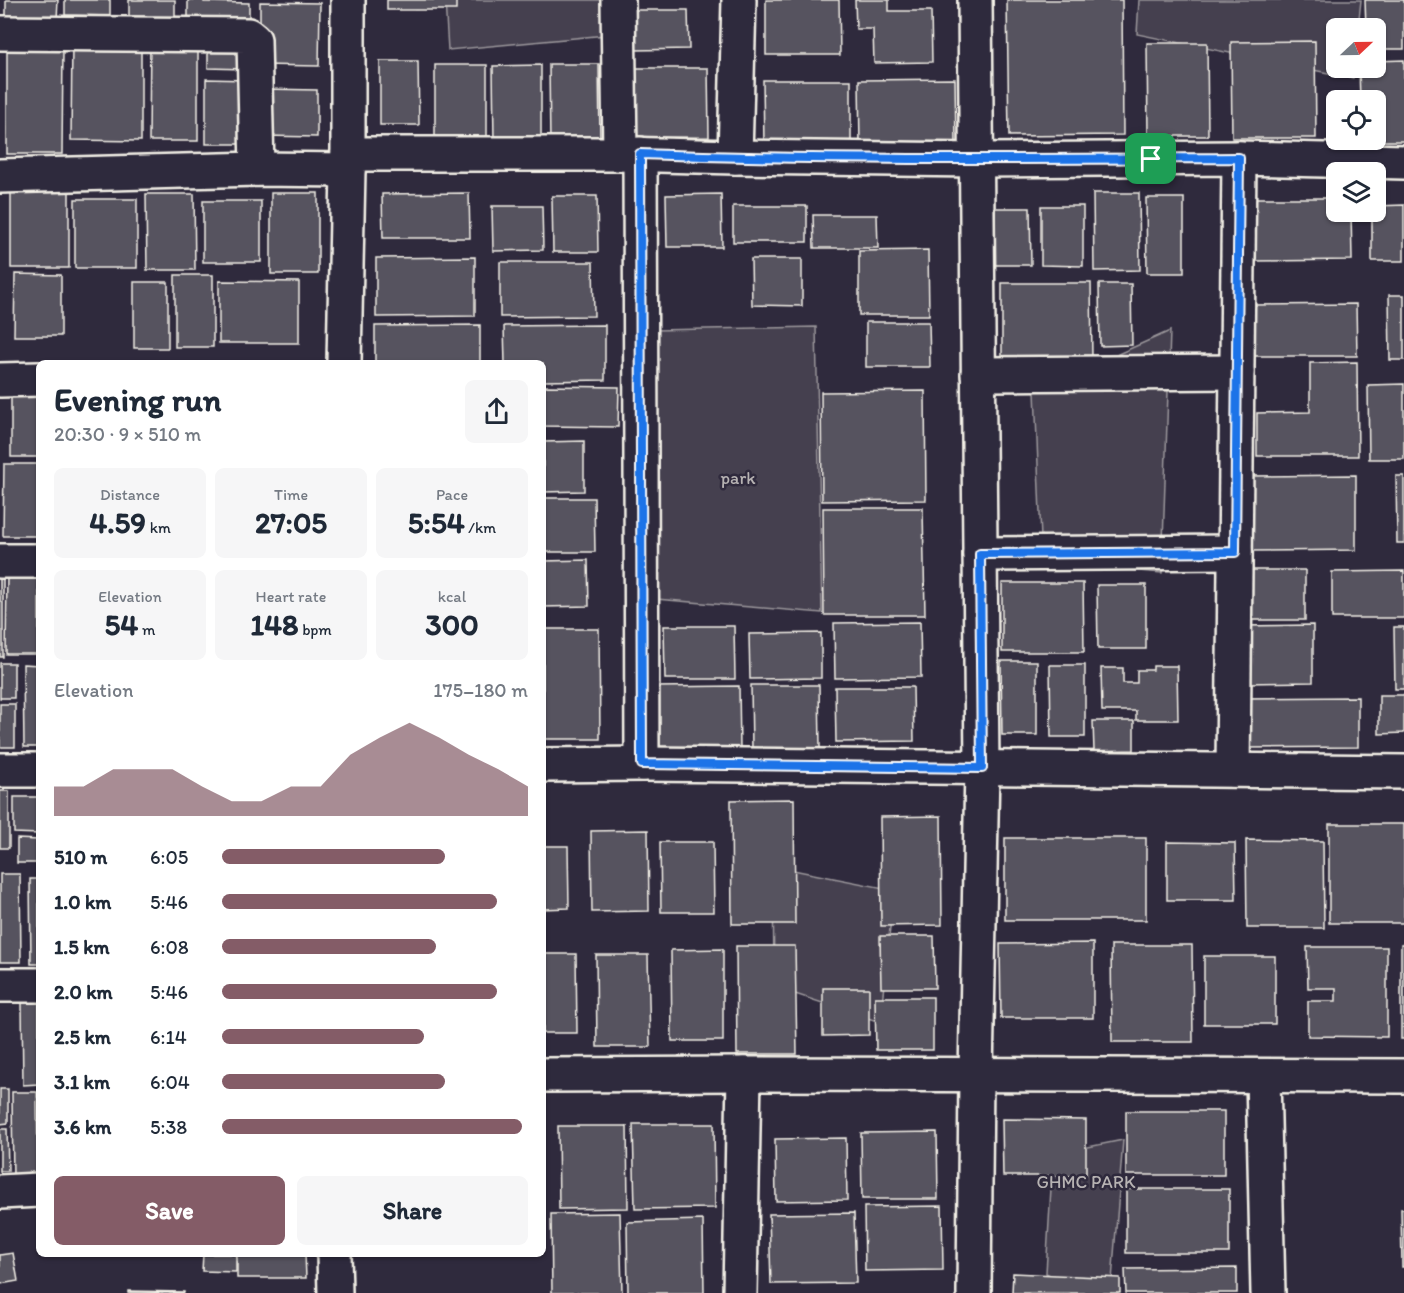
<!DOCTYPE html>
<meta charset="utf-8">
<style>
:root{--surface:#fff;--page:#f6f6f7;--text:#1f2937;--muted:#747a83;--accent:#845c67}
body{margin:0;font-family:Itim,sans-serif;background:var(--page);color:var(--text);height:100vh;display:flex;flex-direction:column;font-size:22px;white-space:nowrap}
*{box-sizing:border-box;margin:0}
p{font-size:20px;color:var(--muted)}
.icon{flex:none;width:33px;height:33px;fill:none;stroke:currentColor;stroke-width:2;stroke-linecap:round;stroke-linejoin:round}
.map{position:relative;flex:1;overflow:hidden}
.drawer{position:absolute;left:36px;top:360px;width:510px;height:897px;display:flex;flex-direction:column;background:var(--surface);border-radius:9px;box-shadow:0 2px 4px #0004}
.drawer>*{flex:none}
.needle{width:39px;rotate:68deg}
.fabs{position:absolute;left:1326px;top:18px;display:grid;gap:12px}
.fabs a{display:grid;place-items:center;width:60px;height:60px;border-radius:9px;background:var(--surface);box-shadow:0 2px 4px #0004;font-size:30px}
.pin{position:absolute;display:grid;place-items:center;width:51px;height:51px;color:#fff;margin:-26px;border-radius:12px;box-shadow:0 3px 9px #0006}
.round{display:grid;place-items:center;flex:none;width:63px;height:63px;border-radius:9px;background:var(--page)}
.overview{display:flex;align-items:center;justify-content:space-between;height:102px;padding:0 18px}
h1{font-size:33px;font-weight:700;line-height:45px}
.metrics{display:grid;grid-template-columns:repeat(3,1fr);gap:9px;height:102px;padding:6px 18px}
.metrics div{display:grid;align-content:center;border-radius:9px;background:var(--page);text-align:center}
.metrics b{font-size:30px;font-weight:700}
.metrics small{font-size:16px;font-weight:400}
.metrics p{font-size:16px}
.chart{height:168px;padding:12px 18px}
.chart p{display:flex;justify-content:space-between}
.chart svg{width:100%;height:108px;margin-top:6px;fill:var(--accent);opacity:.7}
.primary-button{display:flex;gap:12px;margin-top:auto;padding:12px 18px}
.primary-button a{flex:1;height:69px;border-radius:9px;background:var(--accent);color:#fff;font-size:24px;font-weight:700;line-height:69px;text-align:center}
.primary-button a+a{background:var(--page);color:var(--text)}
ul{padding:0 18px;list-style:none;font-size:20px}
li{display:grid;grid-template-columns:96px 72px 1fr;align-items:center;height:45px}
li i{height:15px;border-radius:8px;background:var(--accent)}
.map>svg:first-child{display:block}
.green{fill:#454050;stroke:#9c989c;stroke-width:1.5}
.building{fill:#56525f;stroke:#f4f1e8;stroke-width:1.5}
.lines{fill:none;stroke-linecap:round;stroke-linejoin:round}
.minor-casing{stroke:#f4f1e8;stroke-width:38}
.tertiary-casing{stroke:#f4f1e8;stroke-width:38}
.minor{stroke:#2f2a3d;stroke-width:33}
.tertiary{stroke:#2f2a3d;stroke-width:33}
.route-casing{stroke:#fff;stroke-width:12}
.route{stroke:#1a73e8;stroke-width:8}
.labels{text-anchor:middle;stroke-width:5;stroke-linejoin:round;paint-order:stroke}
.park-label{font-size:18px;fill:#b7b3b3;stroke:#2f2a3d}
</style>
<div class="map">
<svg width="1404" height="1293" viewBox="0 0 1404 1293">
<rect width="100%" height="100%" fill="#2f2a3d"/>
<filter id="ink" filterUnits="userSpaceOnUse"><feTurbulence type="fractalNoise" baseFrequency=".0167" numOctaves="2"/><feDisplacementMap in="SourceGraphic" scale="12" xChannelSelector="R" yChannelSelector="G"/><feConvolveMatrix kernelMatrix="1 2 1 2 8 2 1 2 1" color-interpolation-filters="sRGB"/></filter>
<g filter="url(#ink)">
<!-- green -->
<g class="green">
<path d="M445,0h161v35l-158,15z"/>
<path d="M1139,0h222l-3,28h-22v40h18l-1,10 -216,-44z"/>
<path d="M816,327l6,286 -166,-14 -1,-269z"/>
<path d="M1170,331l-8,242 -120,-10 -7,-172z"/>
<path d="M773,866l121,24 -14,132 -106,-35z"/>
<path d="M1123,1140l-12,153h-25l-40,-20 7,-119z"/>
</g>
<!-- building -->
<g class="building">
<path d="M6,0h52l-1,19 -51,-1z"/>
<path d="M65,0h45v16l-45,-1z"/>
<rect x="129" y="0" width="46" height="19"/>
<path d="M188,0h16v2l45,1v27l-61,-1z"/>
<rect x="387" y="0" width="69" height="10"/>
<path d="M766,0h73l1,55h-74z"/>
<path d="M855,0h34v11h42l1,51 -58,1 -1,-34h-17z"/>
<path d="M1007,0h115l1,135 -114,1z"/>
<path d="M1365,0h39v49h-28v-21h-10z"/>
<path d="M260,2l60,1 -1,63 -59,-1z"/>
<path d="M634,10h54l1,39 -54,1z"/>
<path d="M208,38l37,1v30l-37,-1z"/>
<path d="M150,40l48,1v100h-49z"/>
<path d="M1315,41l1,97h-84l-1,-96z"/>
<path d="M72,43h69v98l-70,-1z"/>
<path d="M1147,43h60l1,93h-60z"/>
<path d="M7,47h56l-1,107h-55z"/>
<path d="M1404,60v81h-44v-1h16v-40h-16l-1,-32h17v-7z"/>
<path d="M380,61h38l1,64h-39z"/>
<path d="M549,64h50l1,79 -50,1z"/>
<path d="M435,65h52v77l-52,1z"/>
<path d="M541,65v75l-47,1 -1,-75z"/>
<path d="M629,68h79l1,69 -79,1z"/>
<path d="M206,79l41,1 -1,64h-40z"/>
<path d="M955,79l1,66h-96l-1,-65z"/>
<path d="M763,80h88v65h-87z"/>
<path d="M264,89l53,1v47l-53,-1z"/>
<rect x="11" y="189" width="58" height="79"/>
<rect x="271" y="193" width="47" height="81"/>
<path d="M469,193l1,45h-87l-1,-44z"/>
<path d="M1093,193h46l1,77 -46,1z"/>
<path d="M146,194h48l1,76h-48z"/>
<path d="M721,194l1,53h-55l-1,-52z"/>
<path d="M552,196h45l1,56h-45z"/>
<path d="M1146,198h38v75h-37z"/>
<path d="M1250,198h86v14h15l1,48 -101,1z"/>
<rect x="75" y="199" width="62" height="69"/>
<rect x="203" y="201" width="58" height="61"/>
<path d="M1404,205v56h-32v-49h4v-6z"/>
<path d="M492,206h50l1,44 -50,1z"/>
<rect x="733" y="206" width="74" height="36"/>
<path d="M1041,206h42v60l-42,-1z"/>
<path d="M995,208h35l1,57h-36z"/>
<path d="M813,215h64l1,33h-64z"/>
<path d="M928,250l1,65h-70v-64z"/>
<path d="M475,257v59l-99,1v-59z"/>
<path d="M751,259h51v47l-50,-1z"/>
<path d="M500,262h93l1,54 -94,1z"/>
<path d="M15,274l46,1v61h-47z"/>
<rect x="175" y="275" width="38" height="72"/>
<path d="M219,281l80,1v61h-80z"/>
<rect x="134" y="282" width="34" height="66"/>
<path d="M1002,283h89l1,76h-90z"/>
<path d="M1099,284h32l1,61 -32,1z"/>
<path d="M1389,295h15v65h-14z"/>
<path d="M1356,304l1,52h-105v-51z"/>
<path d="M866,322h63l1,45h-64z"/>
<path d="M480,325v38h-105v-37z"/>
<path d="M605,325v55l-62,1v-18h-38l-1,-37z"/>
<path d="M1357,362l1,94h-101v-43l53,-1v-49z"/>
<path d="M1404,384v75h-35l-1,-74z"/>
<path d="M543,386l76,1 -1,40 -75,-1z"/>
<path d="M925,391l1,109 -104,1 -1,-109z"/>
<rect x="11" y="395" width="28" height="62"/>
<path d="M584,441v50l-41,1v-50z"/>
<path d="M4,464h35v72h-36z"/>
<path d="M1356,475v75l-105,1 -1,-75z"/>
<path d="M1396,476h8v67h-7z"/>
<path d="M543,498h51l1,54h-52z"/>
<path d="M823,508h100l2,107h-101z"/>
<path d="M588,560l1,46 -46,1v-46z"/>
<path d="M1240,570h65v50h-64z"/>
<path d="M1404,571v47h-72v-46z"/>
<rect x="0" y="573" width="3" height="84"/>
<path d="M7,575l32,1v78h-33z"/>
<path d="M1002,583h81l1,69h-82z"/>
<path d="M1097,585h49v64h-48z"/>
<path d="M920,622l1,55 -86,1 -1,-55z"/>
<path d="M1313,625v57l-68,1 -1,-57z"/>
<path d="M664,626h70l1,53h-70z"/>
<path d="M1394,627h10v62h-9z"/>
<path d="M543,629h56l1,110h-57z"/>
<path d="M821,633v45l-71,1 -1,-45z"/>
<path d="M1001,661h36v74h-35z"/>
<rect x="0" y="663" width="14" height="35"/>
<path d="M23,664l16,1v82h-15z"/>
<path d="M1050,665h35v72h-34z"/>
<path d="M1153,666h24l1,54h-42v-9h-34l-1,-43h22v15h14v-13h16z"/>
<path d="M751,685h68l1,63h-68z"/>
<path d="M739,686l1,64 -84,1 -1,-64z"/>
<path d="M835,687h78l1,54 -78,1z"/>
<path d="M1379,695h25v38l-25,1z"/>
<path d="M1358,697v50l-120,1 -1,-50z"/>
<rect x="0" y="704" width="15" height="43"/>
<path d="M1093,721h41v29l-40,1z"/>
<rect x="0" y="791" width="9" height="57"/>
<path d="M14,797h25v37l-25,-1z"/>
<path d="M794,799l1,125h-63l-1,-124z"/>
<path d="M941,816l1,109 -61,1 -1,-109z"/>
<rect x="1329" y="824" width="75" height="99"/>
<path d="M648,830l1,81 -57,1 -1,-81z"/>
<rect x="1005" y="838" width="141" height="82"/>
<path d="M17,839l22,1v23h-22z"/>
<path d="M1246,840l77,1 1,87h-77z"/>
<path d="M660,842h53l1,70h-53z"/>
<path d="M1167,842l68,1 1,57h-69z"/>
<path d="M543,846h25l1,62 -26,1z"/>
<path d="M0,874h20l1,88h-21z"/>
<path d="M30,879h9v85h-8z"/>
<path d="M880,936h54l1,52h-54z"/>
<path d="M1093,943v75h-92l-1,-74z"/>
<rect x="1401" y="944" width="3" height="95"/>
<path d="M1111,945h81l1,97h-81z"/>
<path d="M736,946h59l2,108h-60z"/>
<path d="M1307,947h80v90l-79,-1v-35h28v-13h-28z"/>
<path d="M723,949v92h-51l-1,-91z"/>
<path d="M543,954h33l1,79h-34z"/>
<path d="M596,955h52l2,92h-53z"/>
<rect x="1204" y="956" width="71" height="68"/>
<path d="M823,988h46v47l-46,1z"/>
<path d="M875,997h58v53h-57z"/>
<path d="M22,1003h17v81l-16,1z"/>
<path d="M0,1089h8v34l-8,1z"/>
<path d="M12,1092h25l1,89h-25z"/>
<rect x="1126" y="1111" width="98" height="64"/>
<path d="M1002,1119l84,1v56h-83z"/>
<path d="M633,1124h81l1,84 -80,1z"/>
<path d="M558,1126h69l1,82 -69,1z"/>
<path d="M0,1129h7l1,42h-8z"/>
<path d="M937,1132l1,67h-76l-1,-66z"/>
<path d="M846,1138l1,62 -71,1 -1,-62z"/>
<rect x="1126" y="1189" width="103" height="64"/>
<path d="M942,1206l1,64 -78,1 -1,-64z"/>
<path d="M1401,1209h3v58h-2z"/>
<path d="M620,1213l2,80h-70l-1,-79z"/>
<path d="M854,1213l2,70 -85,1 -2,-70z"/>
<path d="M703,1220l1,73h-76l-1,-71z"/>
<path d="M13,1253l5,28 -18,3v-29z"/>
<path d="M203,1254h33v18l-34,-1z"/>
<path d="M237,1254h68l1,24h-69z"/>
<path d="M1237,1268v25h-111l-1,-24z"/>
<path d="M1013,1273l107,5v15h-108z"/>
<path d="M128,1291l56,1v1h-56z"/>
</g>
<g class="lines">
<!-- minor casing -->
<g class="minor-casing">
<g id="minor">
<path d="M618,0l2,154"/>
<path d="M0,33l248,2 6,5 3,129"/>
<path d="M348,154h272l115,3 241,3 263,-2 165,4"/>
<path d="M640,154l2,610"/>
<path d="M735,157l4,-157"/>
<path d="M0,176l257,-7 91,1"/>
<path d="M978,374l259,-2"/>
<path d="M0,380l39,-1"/>
<path d="M980,554l255,-2"/>
<path d="M0,561h39"/>
<path d="M543,765l99,-1 762,8"/>
<path d="M0,770h39"/>
<path d="M1233,770l6,-612"/>
<path d="M0,985h39"/>
<path d="M543,1075l201,-1 660,2"/>
<path d="M1263,1076l5,217"/>
<path d="M0,1192l39,-2"/>
<path d="M740,1293l4,-219"/>
<path d="M974,1293l2,-218 6,-307 -7,-768"/>
</g>
</g>
<!-- tertiary casing -->
<g class="tertiary-casing">
<g id="tertiary">
<path d="M344,363l4,-193v-170"/>
<path d="M334,1254l1,39"/>
</g>
</g>
<!-- minor -->
<use href="#minor" class="minor"/>
<!-- tertiary -->
<use href="#tertiary" class="tertiary"/>
</g>
</g>
<g class="lines" filter="url(#ink)">
<!-- route casing -->
<g class="route-casing">
<path id="route" d="M640,154c200,7 399,5 599,4l-4,394 -255,2 2,214 -340,-4z"/>
</g>
<!-- route -->
<use href="#route" class="route"/>
</g>
<g class="labels">
<!-- park labels -->
<g class="park-label">
<text x="738" y="484">park</text>
<text x="1086" y="1188">GHMC PARK</text>
</g>
</g>
</svg>
<div class="fabs">
<a><svg class="needle" viewBox="-14 -14 28 28"><path d="M0-13l5 13h-10z" fill="#e53935"/><path d="M0 13l5-13h-10z" fill="#747a83"/></svg></a>
<a><svg class="icon" aria-label="locate" viewBox="0 0 24 24"><circle cx="12" cy="12" r="6"/><path d="M12 2v4M12 18v4M2 12h4M18 12h4"/></svg></a>
<a><svg class="icon" aria-label="layers" viewBox="0 0 24 24"><path d="M12 4l9 5-9 5-9-5zM3 14l9 5 9-5"/></svg></a>
</div>
<div class="pin" style="left:1151px;top:159px;background:#1e9e55"><svg class="icon" aria-label="arrive" viewBox="0 0 24 24"><path d="M6 21V4h12l-3 4 3 4H6"/></svg></div>
<section class="drawer">
<div class="overview"><div><h1>Evening run</h1><p>20:30 · 9 × 510 m</p></div><a class="round"><svg class="icon" aria-label="share" viewBox="0 0 24 24"><path d="M12 15V3M7 8l5-5 5 5M5 13v7h14v-7"/></svg></a></div>
<div class="metrics">
<div><p>Distance</p><b>4.59<small> km</small></b></div>
<div><p>Time</p><b>27:05</b></div>
<div><p>Pace</p><b>5:54<small> /km</small></b></div>
</div>
<div class="metrics">
<div><p>Elevation</p><b>54<small> m</small></b></div>
<div><p>Heart rate</p><b>148<small> bpm</small></b></div>
<div><p>kcal</p><b>300</b></div>
</div>
<div class="chart"><p><span>Elevation</span>175–180 m</p>
<svg viewBox="0 0 160 44" preserveAspectRatio="none"><path d="M0 44V32L10 32L20 25L30 25L40 25L50 32L60 38L70 38L80 32L90 32L100 19L110 12L120 6L130 12L140 19L150 25L160 32V44z"/></svg>
</div>
<ul>
<li><b>510 m</b>6:05<i style="width:73%"></i></li>
<li><b>1.0 km</b>5:46<i style="width:90%"></i></li>
<li><b>1.5 km</b>6:08<i style="width:70%"></i></li>
<li><b>2.0 km</b>5:46<i style="width:90%"></i></li>
<li><b>2.5 km</b>6:14<i style="width:66%"></i></li>
<li><b>3.1 km</b>6:04<i style="width:73%"></i></li>
<li><b>3.6 km</b>5:38<i style="width:98%"></i></li>
</ul>
<div class="primary-button"><a>Save</a><a>Share</a></div>
</section>
</div>
